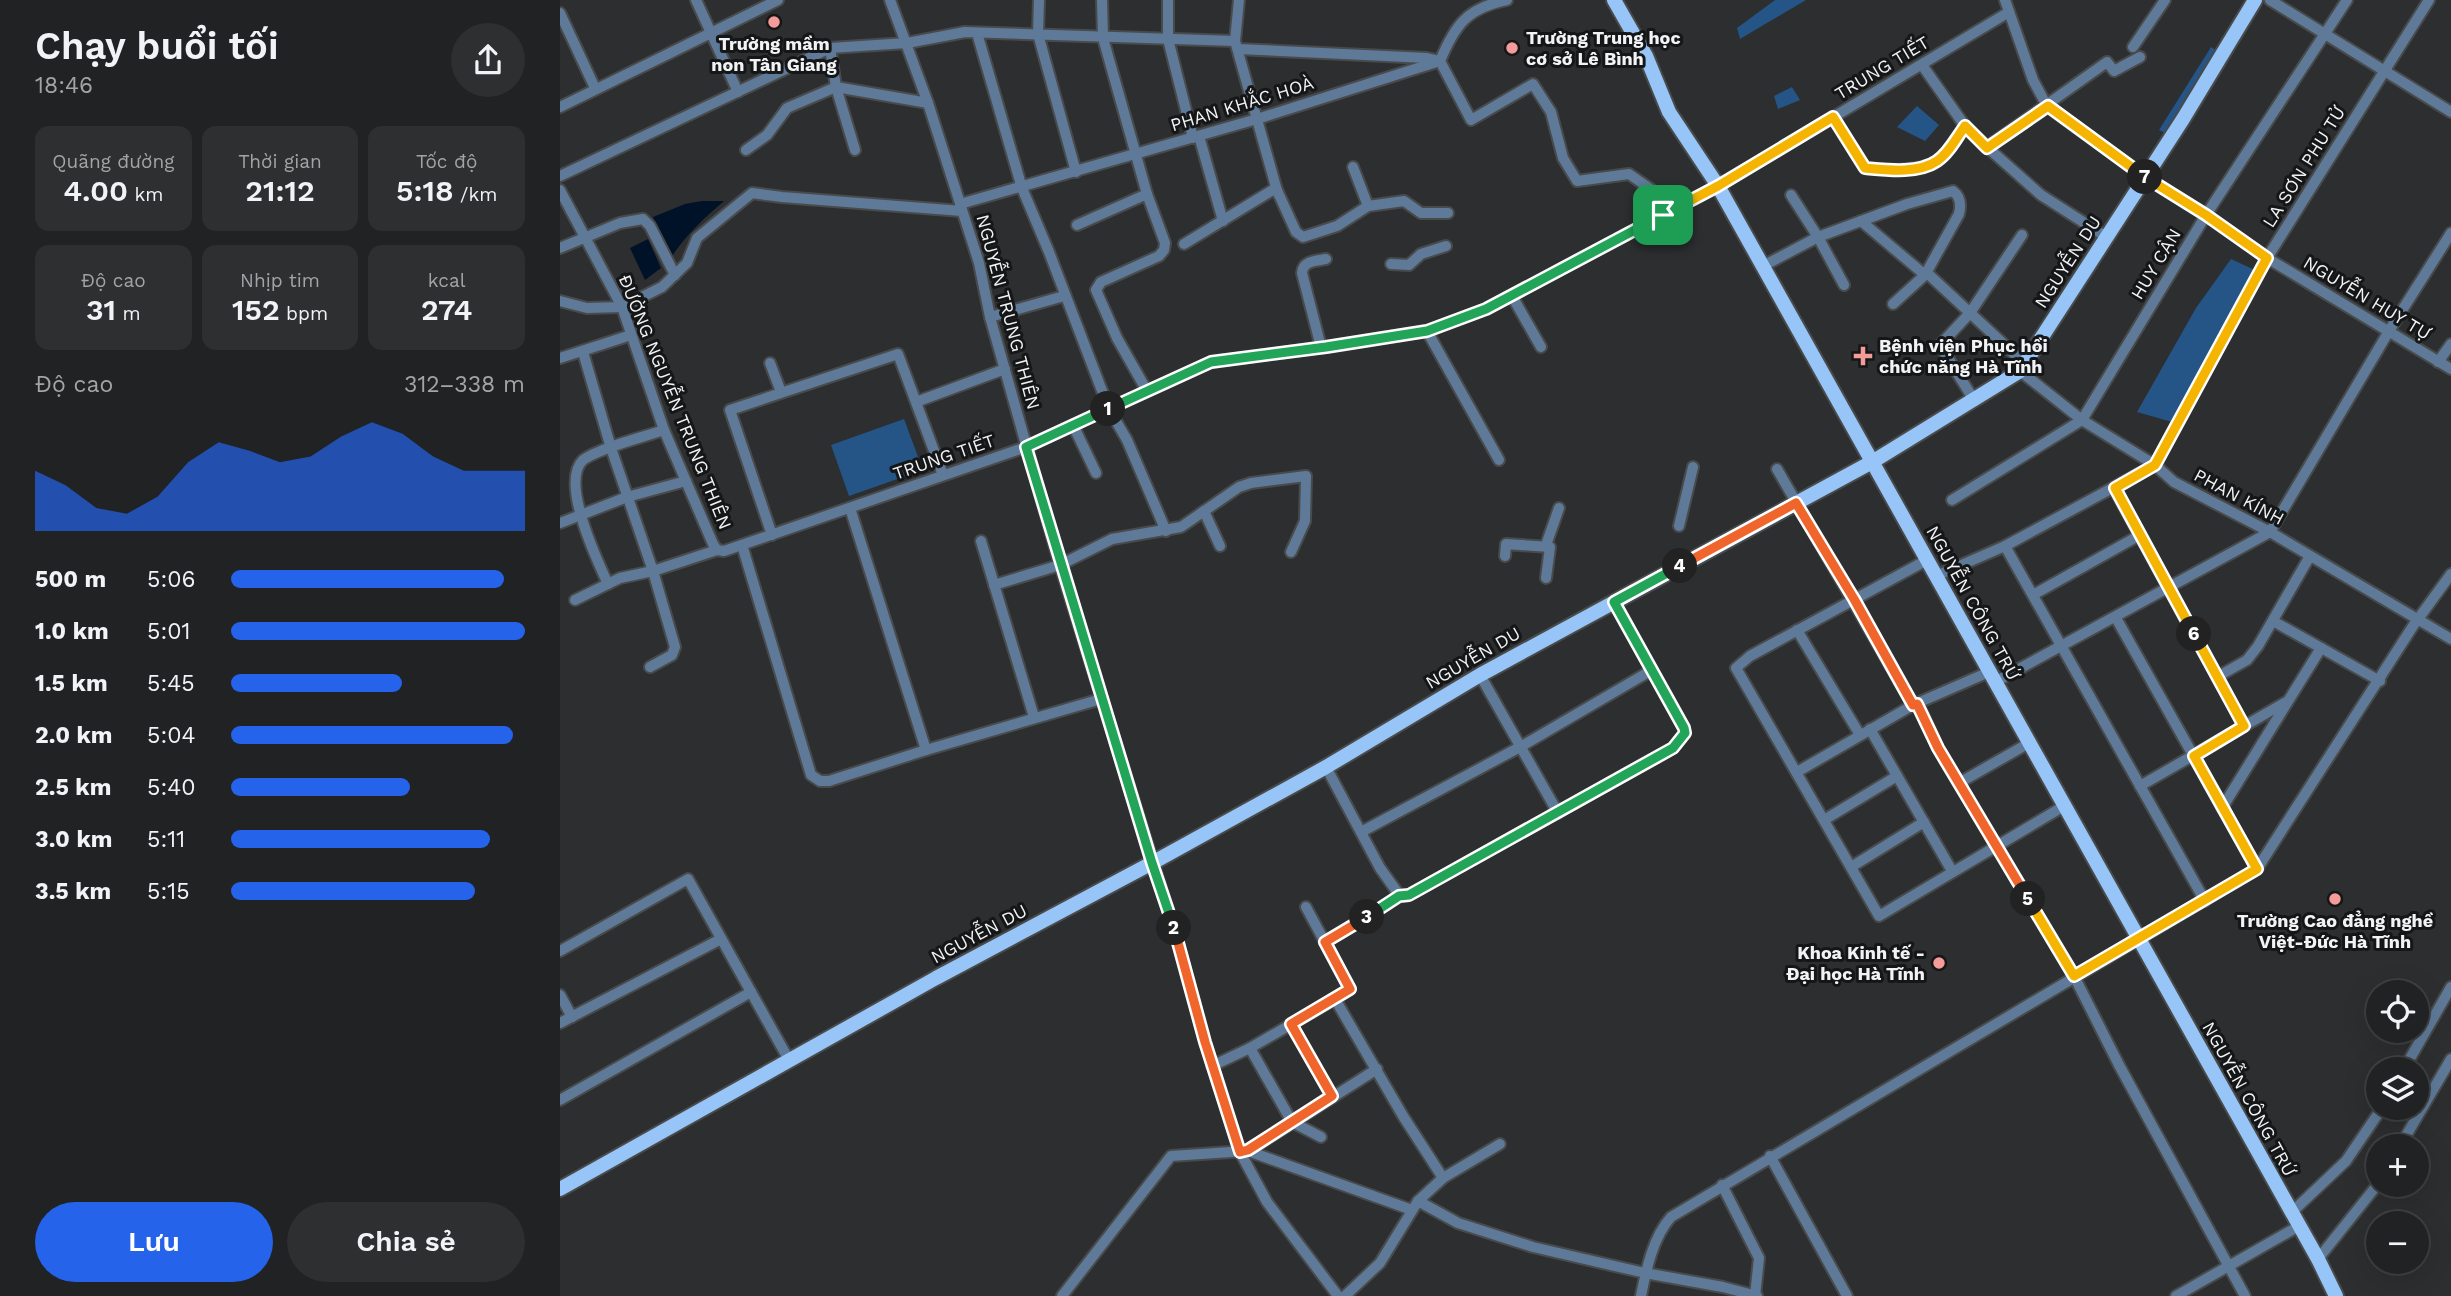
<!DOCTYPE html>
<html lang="vi">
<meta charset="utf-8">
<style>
:root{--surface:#212224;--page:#2d2f31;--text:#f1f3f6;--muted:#a2a4a6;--line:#3e3f41;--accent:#2563eb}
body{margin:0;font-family:"Work Sans",sans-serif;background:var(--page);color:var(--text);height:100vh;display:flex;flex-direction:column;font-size:26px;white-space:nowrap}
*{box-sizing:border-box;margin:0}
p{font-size:23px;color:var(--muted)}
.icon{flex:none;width:38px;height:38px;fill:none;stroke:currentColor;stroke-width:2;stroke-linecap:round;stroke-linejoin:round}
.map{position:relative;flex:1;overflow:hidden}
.panel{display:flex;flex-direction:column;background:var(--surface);width:560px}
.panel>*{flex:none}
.tools{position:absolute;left:1806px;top:980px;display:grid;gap:14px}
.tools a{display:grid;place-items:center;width:63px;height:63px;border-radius:50%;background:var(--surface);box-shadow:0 7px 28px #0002,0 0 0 2px var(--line);font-size:35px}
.pin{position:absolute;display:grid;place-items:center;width:60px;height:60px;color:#fff;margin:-30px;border-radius:14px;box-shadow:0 4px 10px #0006}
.km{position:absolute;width:35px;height:35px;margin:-18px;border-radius:50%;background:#222;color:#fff;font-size:19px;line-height:35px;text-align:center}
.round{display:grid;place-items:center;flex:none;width:74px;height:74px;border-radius:37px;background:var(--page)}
.head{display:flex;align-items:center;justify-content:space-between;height:119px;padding:0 35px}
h1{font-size:38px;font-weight:600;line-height:52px}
.metrics{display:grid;grid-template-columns:repeat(3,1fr);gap:10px;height:119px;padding:7px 35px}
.metrics div{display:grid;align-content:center;border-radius:14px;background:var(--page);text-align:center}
.metrics b{font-size:30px;font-weight:600}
.metrics small{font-size:19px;font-weight:400}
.metrics p{font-size:19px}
.chart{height:196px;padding:14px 35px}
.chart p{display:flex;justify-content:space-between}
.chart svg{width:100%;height:126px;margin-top:7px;fill:var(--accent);opacity:.7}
.cta{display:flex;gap:14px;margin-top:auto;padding:14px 35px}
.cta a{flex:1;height:80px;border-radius:42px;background:var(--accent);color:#fff;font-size:28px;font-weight:600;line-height:80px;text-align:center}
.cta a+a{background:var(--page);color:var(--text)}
ul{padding:0 35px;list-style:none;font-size:23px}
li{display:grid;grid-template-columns:112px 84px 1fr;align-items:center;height:52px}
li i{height:18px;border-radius:9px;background:var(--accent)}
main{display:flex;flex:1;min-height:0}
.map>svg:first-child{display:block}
.green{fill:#245586}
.water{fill:#001227}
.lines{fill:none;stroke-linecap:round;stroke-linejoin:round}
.minor-casing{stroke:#484a4b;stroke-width:14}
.major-casing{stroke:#484a4b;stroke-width:18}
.minor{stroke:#5e7a98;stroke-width:10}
.major{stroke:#97c5f7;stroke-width:14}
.split-1-casing{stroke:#fff;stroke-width:14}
.split-2-casing{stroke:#fff;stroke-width:14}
.split-3-casing{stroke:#fff;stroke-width:14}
.split-4-casing{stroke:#fff;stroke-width:14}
.split-5-casing{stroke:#fff;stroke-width:14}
.split-6-casing{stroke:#fff;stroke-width:14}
.split-7-casing{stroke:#fff;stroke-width:14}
.split-8-casing{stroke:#fff;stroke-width:14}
.split-1{stroke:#22a559;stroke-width:9}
.split-2{stroke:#22a559;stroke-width:9}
.split-3{stroke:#f0652b;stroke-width:9}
.split-4{stroke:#22a559;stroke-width:9}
.split-5{stroke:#f0652b;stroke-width:9}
.split-6{stroke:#f5b400;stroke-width:9}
.split-7{stroke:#f5b400;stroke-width:9}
.split-8{stroke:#f5b400;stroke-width:9}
.poi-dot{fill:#f59b99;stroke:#151617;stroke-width:2.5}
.labels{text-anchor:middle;stroke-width:6;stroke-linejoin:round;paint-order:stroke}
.poi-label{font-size:18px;font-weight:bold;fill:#f1f3f4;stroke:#151617;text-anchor:start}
.street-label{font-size:18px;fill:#f1f3f4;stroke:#151617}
</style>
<main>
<section class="panel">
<div class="head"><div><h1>Chạy buổi tối</h1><p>18:46</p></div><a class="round"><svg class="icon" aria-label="share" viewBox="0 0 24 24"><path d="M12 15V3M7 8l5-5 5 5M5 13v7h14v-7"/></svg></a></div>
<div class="metrics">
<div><p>Quãng đường</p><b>4.00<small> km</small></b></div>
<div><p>Thời gian</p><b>21:12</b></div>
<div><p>Tốc độ</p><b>5:18<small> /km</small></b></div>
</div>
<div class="metrics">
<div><p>Độ cao</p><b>31<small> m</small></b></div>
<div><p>Nhịp tim</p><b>152<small> bpm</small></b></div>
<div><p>kcal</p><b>274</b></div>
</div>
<div class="chart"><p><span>Độ cao</span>312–338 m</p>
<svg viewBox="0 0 160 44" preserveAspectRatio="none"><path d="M0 44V23L10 28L20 36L30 38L40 32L50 20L60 13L70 16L80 20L90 18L100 11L110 6L120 10L130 18L140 23L150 23L160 23V44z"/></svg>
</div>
<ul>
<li><b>500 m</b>5:06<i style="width:93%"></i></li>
<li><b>1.0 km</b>5:01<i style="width:100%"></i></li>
<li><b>1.5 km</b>5:45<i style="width:58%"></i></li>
<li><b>2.0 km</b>5:04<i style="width:96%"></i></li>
<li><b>2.5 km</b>5:40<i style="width:61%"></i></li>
<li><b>3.0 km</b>5:11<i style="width:88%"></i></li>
<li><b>3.5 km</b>5:15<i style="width:83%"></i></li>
</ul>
<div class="cta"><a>Lưu</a><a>Chia sẻ</a></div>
</section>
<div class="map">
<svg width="1891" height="1296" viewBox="0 0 1891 1296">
<rect width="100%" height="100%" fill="#2c2e30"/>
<!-- green -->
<g class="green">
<path d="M1215,0h31l-66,39 -3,-11z"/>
<path d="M1651,47l6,4 -52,82 -6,-3z"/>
<path d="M1232,87l8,13 -22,9 -4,-13z"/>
<path d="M1357,106l22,19 -14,16 -28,-14z"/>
<path d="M1671,259l28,13 -87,150 -35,-10 59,-104z"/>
<path d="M344,419l19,51 -74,26 -18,-51z"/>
</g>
<!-- water -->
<g class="water">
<path d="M142,201h22c-21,18 -39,35 -54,58l-17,-42 32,-13z"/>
<path d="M88,239l13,29 -16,12 -15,-32z"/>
</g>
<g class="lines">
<!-- minor casing -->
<g class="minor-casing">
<g id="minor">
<path d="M136,0l42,92"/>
<path d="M330,0l38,103 51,160 11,54 70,248 116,371 29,106 35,110 27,50 71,94"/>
<path d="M479,0l-1,34 38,138"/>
<path d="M542,0l1,38 44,156 18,49 -1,7 -5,6 -58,26 -5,8 21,48 30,53"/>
<path d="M608,0v39l25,99"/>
<path d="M679,0l-4,41 43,153"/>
<path d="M1445,0l28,80 14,26 98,71 61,38 61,43 184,111"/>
<path d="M1710,0l181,112"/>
<path d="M0,13l35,75"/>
<path d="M417,33l45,155 27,64 60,157 18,31 39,91"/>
<path d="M1573,47l32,-47"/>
<path d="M270,48l6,39 19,63"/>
<path d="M678,49l189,9 13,3 31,59 62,-36 18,28 12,46 14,23 52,-7 23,16 11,25"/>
<path d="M0,107l218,-107"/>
<path d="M1273,117l32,51 32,2 20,-2 16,-4 12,-10 20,-28 -43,-61"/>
<path d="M1405,126l22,21"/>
<path d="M639,136l24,85"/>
<path d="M186,150l21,-15 20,-27 49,-21 92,16"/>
<path d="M793,167l15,39"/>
<path d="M0,176l270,-128 77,-5 58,-11 270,9"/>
<path d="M0,190l62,117 42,123 49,114 4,6 7,1 302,-104 185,-85 115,-15 101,-16 59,-22 232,-123 291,-174"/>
<path d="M1231,195l27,42 26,48"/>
<path d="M400,204l297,-85 183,-58c15,-36 27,-53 67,-61"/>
<path d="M1301,221l64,54"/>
<path d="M517,225l70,-31"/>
<path d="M1548,238l-67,-43 -54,-48 120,-85 7,9 26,-14"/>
<path d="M624,244l92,-56 20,44 7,5 34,-11 31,-20 36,-5 17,12h27"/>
<path d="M0,248l60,-25 23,-4 7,7 25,49"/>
<path d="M831,264l18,1 12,-11 25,-8"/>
<path d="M1203,266l55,-29 89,-33 46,-13c8,6 8,15 6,23l-34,61 -32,29"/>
<path d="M1366,272l99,92"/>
<path d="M952,296l29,51"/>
<path d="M0,301l27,7 35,-1 40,-20 25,-24 10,-25 55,-45 30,4 180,14"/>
<path d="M430,317l74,-21"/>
<path d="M867,331l72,129"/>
<path d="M761,347l-19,-74c1,-12 13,-12 24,-14"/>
<path d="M23,352l28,96 42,123 22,76 -3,8 -22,12"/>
<path d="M0,358l71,-23"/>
<path d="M1878,362l13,-18"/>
<path d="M210,363l11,29"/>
<path d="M1460,371l62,49 73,45 19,17 96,50 181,107"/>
<path d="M1414,400l-34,-55 30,-32 52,-78"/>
<path d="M356,402l89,-33"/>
<path d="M513,425l23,48"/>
<path d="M1217,469l136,236"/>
<path d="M1554,488l130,238"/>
<path d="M1392,500l130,-80 124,-205 141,-215"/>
<path d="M290,508l76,242"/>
<path d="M644,511l16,35"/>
<path d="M0,523l67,-26 59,-16"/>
<path d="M1119,526l14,-59"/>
<path d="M212,535l-42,-125 168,-56 45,121"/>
<path d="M421,541l53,176"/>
<path d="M182,545l69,230 9,6h9l97,-31 175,-51"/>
<path d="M986,545l13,-37"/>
<path d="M1445,546l200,355"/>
<path d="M945,556l1,-12 44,3 -4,31"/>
<path d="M1367,560l-177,96 -14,12 143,248 185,-110"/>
<path d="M1376,576l69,-30 150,-81 112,-207 162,-258"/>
<path d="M48,584c-12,-26 -48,-102 -25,-124 16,-12 61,-23 81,-30"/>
<path d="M434,585l66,-20 52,-26 69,-12 58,-40 12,-4 55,-7 -1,45 -14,31"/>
<path d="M1473,595l107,-60"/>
<path d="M15,600l45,-22 33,-7 64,-21"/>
<path d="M1556,618l141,251"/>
<path d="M1713,621l107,60"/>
<path d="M1237,630l63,105"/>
<path d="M920,675l78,138"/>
<path d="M1657,677l30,-17 11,-14 52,-90"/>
<path d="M1435,682l275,-150 119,-201 62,-98"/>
<path d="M1358,704l20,44 136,228 45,89 126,231"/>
<path d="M1310,729l82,142"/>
<path d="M766,767l54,101 20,28"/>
<path d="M1237,772l116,-67 76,-33"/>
<path d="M1399,783l70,-40"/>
<path d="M1580,786l146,-84"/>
<path d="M1662,808l99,-160"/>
<path d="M1264,820l73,-44"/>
<path d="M801,832l159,-85 132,-77"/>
<path d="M1291,867l73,-45"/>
<path d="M746,907l44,82 -15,10"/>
<path d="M765,942l75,-46 9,-1 264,-147 12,-15 -1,-5 -70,-126"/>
<path d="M0,951l128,-72 101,181"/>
<path d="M0,995l12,22"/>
<path d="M0,1023l161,-84"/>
<path d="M731,1024l41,72"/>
<path d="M690,1048l42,74 29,15"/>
<path d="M652,1066l38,-18 85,-49 68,117 40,62"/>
<path d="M817,1069l-129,82 164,59"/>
<path d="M1844,1069l47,-82"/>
<path d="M0,1100l191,-108"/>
<path d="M1840,1146l51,-87"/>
<path d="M1210,1156l77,140"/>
<path d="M1162,1185l37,73 -4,38"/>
<path d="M858,1201l25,-23 57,-34"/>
<path d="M1731,1213l55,-52 36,-53"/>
<path d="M1758,1259l60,-75"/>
<path d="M502,1296l109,-140 75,-5"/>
<path d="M785,1296l35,-33 38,-62 40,22 75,24 112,26 78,14 34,9"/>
<path d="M1081,1296c5,-26 12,-59 30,-79l586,-348 156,-243 38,-52"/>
<path d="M1616,1296l123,-70"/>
</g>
</g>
<!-- major casing -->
<g class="major-casing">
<g id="major">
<path d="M1054,0l32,56 23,56 49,74 600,1073 18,37"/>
<path d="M0,1189l376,-211 216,-115 174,-96 154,-92 392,-213 148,-91 163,-252 72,-119"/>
</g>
</g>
<!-- minor -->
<use href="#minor" class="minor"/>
<!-- major -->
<use href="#major" class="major"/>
</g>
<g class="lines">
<!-- split-1 casing -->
<g class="split-1-casing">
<path id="split-1" d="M548,409l103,-47 115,-15 101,-16 59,-22 177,-94"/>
</g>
<!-- split-2 casing -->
<g class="split-2-casing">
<path id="split-2" d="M548,409l-82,38 126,416 22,65"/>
</g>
<!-- split-3 casing -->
<g class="split-3-casing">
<path id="split-3" d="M614,928l31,114 35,110 8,-2 84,-54 -41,-72 59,-35 -25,-47 42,-25"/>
</g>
<!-- split-4 casing -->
<g class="split-4-casing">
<path id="split-4" d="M807,917l32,-21 10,-1 264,-147 12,-15 -1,-5 -70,-126 66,-36"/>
</g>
<!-- split-5 casing -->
<g class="split-5-casing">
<path id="split-5" d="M1120,566l116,-63 58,96 59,106 4,-1 21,44 90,151"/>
</g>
<!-- split-6 casing -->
<g class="split-6-casing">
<path id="split-6" d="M1468,899l46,77 183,-107 -63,-113 50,-30 -50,-92"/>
</g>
<!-- split-7 casing -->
<g class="split-7-casing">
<path id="split-7" d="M1585,177l61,38 61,43 -112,207 -40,23 79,146"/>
</g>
<!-- split-8 casing -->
<g class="split-8-casing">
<path id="split-8" d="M1103,215l55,-29 115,-69 32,51c22,2 53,6 72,-7 12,-8 20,-24 28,-35l22,22 61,-42 97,71"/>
</g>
<!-- split-1 -->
<use href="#split-1" class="split-1"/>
<!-- split-2 -->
<use href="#split-2" class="split-2"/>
<!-- split-3 -->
<use href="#split-3" class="split-3"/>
<!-- split-4 -->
<use href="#split-4" class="split-4"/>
<!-- split-5 -->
<use href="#split-5" class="split-5"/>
<!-- split-6 -->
<use href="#split-6" class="split-6"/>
<!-- split-7 -->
<use href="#split-7" class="split-7"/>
<!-- split-8 -->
<use href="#split-8" class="split-8"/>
</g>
<!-- markers -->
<g class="poi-dot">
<circle cx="214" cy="22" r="7"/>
<circle cx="952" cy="48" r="7"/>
<path d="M1299.5 345.5h7v7h7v7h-7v7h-7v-7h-7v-7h7z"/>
<circle cx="1775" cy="899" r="7"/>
<circle cx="1379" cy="963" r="7"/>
</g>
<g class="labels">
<!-- poi labels -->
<g class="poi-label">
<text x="966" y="44">Trường Trung học<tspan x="966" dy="21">cơ sở Lê Bình</tspan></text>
<text x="214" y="50" text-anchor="middle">Trường mầm<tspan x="214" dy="21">non Tân Giang</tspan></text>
<text x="1319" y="352">Bệnh viện Phục hồi<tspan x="1319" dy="21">chức năng Hà Tĩnh</tspan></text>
<text x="1775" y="927" text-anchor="middle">Trường Cao đẳng nghề<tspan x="1775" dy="21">Việt-Đức Hà Tĩnh</tspan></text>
<text x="1365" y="959" text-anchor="end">Khoa Kinh tế -<tspan x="1365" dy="21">Đại học Hà Tĩnh</tspan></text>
</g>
<!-- street labels -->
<g class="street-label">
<text transform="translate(1322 68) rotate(-31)" y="6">TRUNG TIẾT</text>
<text transform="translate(682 104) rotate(-17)" y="6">PHAN KHẮC HOÀ</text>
<text transform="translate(1744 167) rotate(-58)" y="6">LA SƠN PHU TỬ</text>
<text transform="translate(1508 262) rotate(-57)" y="6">NGUYỄN DU</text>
<text transform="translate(1596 264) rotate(-59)" y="6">HUY CẬN</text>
<text transform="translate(1807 298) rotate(31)" y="6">NGUYỄN HUY TỰ</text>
<text transform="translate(448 312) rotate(75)" y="6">NGUYỄN TRUNG THIÊN</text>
<text transform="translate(115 402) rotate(68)" y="6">ĐƯỜNG NGUYỄN TRUNG THIÊN</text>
<text transform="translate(384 457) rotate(-19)" y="6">TRUNG TIẾT</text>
<text transform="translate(1679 497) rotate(28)" y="6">PHAN KÍNH</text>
<text transform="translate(1413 603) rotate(61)" y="6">NGUYỄN CÔNG TRỨ</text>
<text transform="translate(913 658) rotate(-30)" y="6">NGUYỄN DU</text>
<text transform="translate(419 934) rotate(-28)" y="6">NGUYỄN DU</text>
<text transform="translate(1689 1099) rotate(61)" y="6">NGUYỄN CÔNG TRỨ</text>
</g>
</g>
</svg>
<div class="tools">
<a><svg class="icon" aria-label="locate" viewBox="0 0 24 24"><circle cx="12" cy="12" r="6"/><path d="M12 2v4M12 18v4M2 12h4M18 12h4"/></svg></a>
<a><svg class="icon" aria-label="layers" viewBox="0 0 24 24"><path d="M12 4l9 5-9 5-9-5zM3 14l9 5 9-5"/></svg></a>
<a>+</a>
<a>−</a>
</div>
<div class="pin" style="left:1103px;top:215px;background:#1e9e55"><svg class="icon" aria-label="arrive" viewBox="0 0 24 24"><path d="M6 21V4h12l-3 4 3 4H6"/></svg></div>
<b class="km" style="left:548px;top:409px">1</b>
<b class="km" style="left:614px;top:928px">2</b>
<b class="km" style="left:807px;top:917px">3</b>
<b class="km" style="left:1120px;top:566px">4</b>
<b class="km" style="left:1468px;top:899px">5</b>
<b class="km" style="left:1634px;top:634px">6</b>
<b class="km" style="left:1585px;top:177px">7</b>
</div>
</main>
